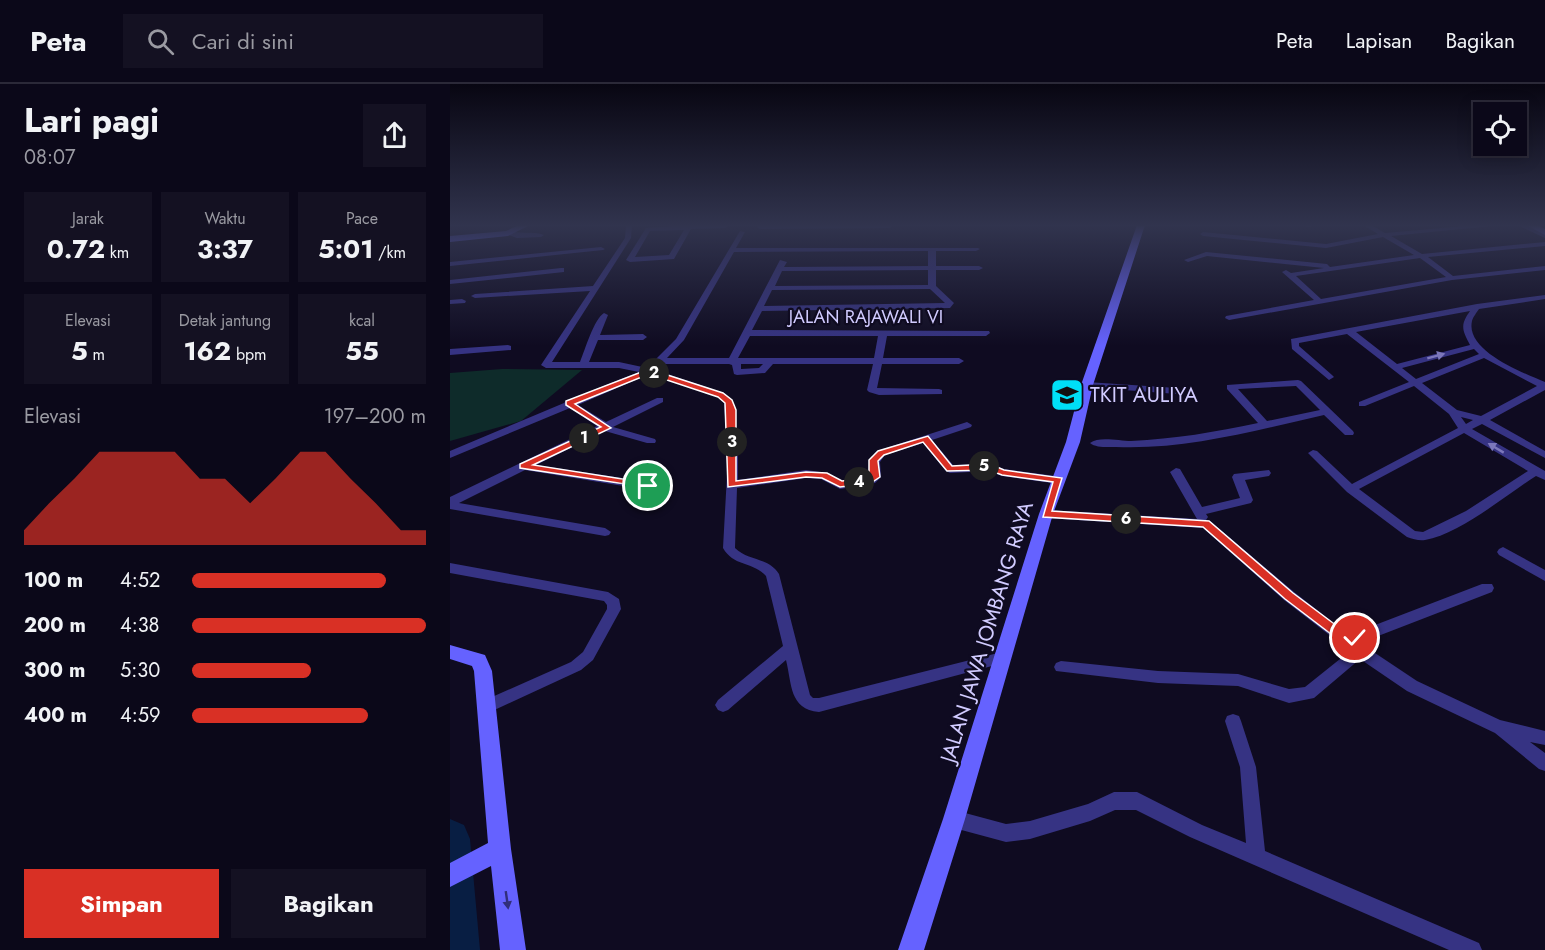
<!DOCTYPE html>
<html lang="id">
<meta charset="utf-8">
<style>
:root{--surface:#0b0819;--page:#141122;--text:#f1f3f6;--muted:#9a9aa2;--line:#2b2938;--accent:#d93025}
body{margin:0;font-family:Jost,sans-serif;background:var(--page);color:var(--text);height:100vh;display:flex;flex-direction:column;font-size:22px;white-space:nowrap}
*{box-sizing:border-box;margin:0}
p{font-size:20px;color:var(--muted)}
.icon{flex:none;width:33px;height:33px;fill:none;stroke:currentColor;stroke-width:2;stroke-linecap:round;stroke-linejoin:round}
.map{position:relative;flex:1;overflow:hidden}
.drawer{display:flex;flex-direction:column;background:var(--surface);width:450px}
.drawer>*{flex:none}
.fabs{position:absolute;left:1023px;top:18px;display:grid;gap:12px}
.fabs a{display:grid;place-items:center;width:54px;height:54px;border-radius:0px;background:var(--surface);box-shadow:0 3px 15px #0003,0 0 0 2px var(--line);font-size:30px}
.pin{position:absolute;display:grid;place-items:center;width:51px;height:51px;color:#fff;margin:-26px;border:3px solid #fff;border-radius:50%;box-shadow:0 2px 6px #0007}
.km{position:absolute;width:30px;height:30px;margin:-15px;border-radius:50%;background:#222;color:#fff;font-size:16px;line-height:30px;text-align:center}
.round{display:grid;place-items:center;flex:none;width:63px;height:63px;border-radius:0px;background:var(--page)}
.overview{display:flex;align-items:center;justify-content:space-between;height:102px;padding:0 24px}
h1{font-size:33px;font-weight:700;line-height:45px}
.stats{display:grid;grid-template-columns:repeat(3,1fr);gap:9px;height:102px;padding:6px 24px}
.stats div{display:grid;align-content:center;border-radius:0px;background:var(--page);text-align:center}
.stats b{font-size:26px;font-weight:700}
.stats small{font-size:16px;font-weight:400}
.stats p{font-size:16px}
.chart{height:168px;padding:12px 24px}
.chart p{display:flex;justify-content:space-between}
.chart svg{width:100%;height:108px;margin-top:6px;fill:var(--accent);opacity:.7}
.primary-button{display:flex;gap:12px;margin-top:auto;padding:12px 24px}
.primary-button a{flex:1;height:69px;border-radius:0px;background:var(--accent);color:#fff;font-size:24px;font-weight:700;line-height:69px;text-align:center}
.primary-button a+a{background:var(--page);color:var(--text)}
ul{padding:0 24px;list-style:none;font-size:20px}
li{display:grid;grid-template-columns:96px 72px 1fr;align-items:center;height:45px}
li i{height:15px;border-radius:8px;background:var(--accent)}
header{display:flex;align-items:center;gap:36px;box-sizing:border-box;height:84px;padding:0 30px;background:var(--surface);border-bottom:2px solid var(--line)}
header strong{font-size:28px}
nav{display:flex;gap:33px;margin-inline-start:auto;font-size:21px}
.search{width:420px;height:54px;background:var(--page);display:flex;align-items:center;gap:15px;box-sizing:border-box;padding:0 21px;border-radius:0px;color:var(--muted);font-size:22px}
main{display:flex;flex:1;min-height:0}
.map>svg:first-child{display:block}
.green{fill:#0e2b2a}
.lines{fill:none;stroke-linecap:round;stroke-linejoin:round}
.river{fill:#081e43;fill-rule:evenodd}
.street{fill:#363383;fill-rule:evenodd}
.secondary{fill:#6562ff;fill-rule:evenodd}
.oneway{fill:#7c77bb}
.oneway2{fill:#312e7a}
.route{fill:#d93025;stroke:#fff;stroke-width:1.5}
.labels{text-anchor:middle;stroke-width:4.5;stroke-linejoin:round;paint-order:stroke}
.far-street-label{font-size:18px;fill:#d1cbff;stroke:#0f0b21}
.poi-label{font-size:21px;fill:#d1cbff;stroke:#0f0b21;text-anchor:start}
.street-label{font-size:21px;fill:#d1cbff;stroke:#0f0b21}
</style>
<header>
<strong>Peta</strong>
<div class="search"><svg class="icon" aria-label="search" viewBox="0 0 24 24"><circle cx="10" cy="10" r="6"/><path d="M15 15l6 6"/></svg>Cari di sini</div>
<nav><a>Peta</a><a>Lapisan</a><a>Bagikan</a></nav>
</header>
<main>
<section class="drawer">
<div class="overview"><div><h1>Lari pagi</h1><p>08:07</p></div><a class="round"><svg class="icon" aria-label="share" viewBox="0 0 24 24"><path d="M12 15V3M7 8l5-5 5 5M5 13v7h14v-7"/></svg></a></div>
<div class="stats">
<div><p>Jarak</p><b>0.72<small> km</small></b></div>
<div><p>Waktu</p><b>3:37</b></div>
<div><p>Pace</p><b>5:01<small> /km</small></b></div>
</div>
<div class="stats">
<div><p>Elevasi</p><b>5<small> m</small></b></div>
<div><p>Detak jantung</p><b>162<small> bpm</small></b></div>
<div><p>kcal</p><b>55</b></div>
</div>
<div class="chart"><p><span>Elevasi</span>197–200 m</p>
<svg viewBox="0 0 160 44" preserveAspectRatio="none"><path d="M0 44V38L10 27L20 17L30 6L40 6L50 6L60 6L70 17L80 17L90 27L100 17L110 6L120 6L130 17L140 27L150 38L160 38V44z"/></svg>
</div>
<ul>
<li><b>100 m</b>4:52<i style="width:83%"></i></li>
<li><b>200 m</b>4:38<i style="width:100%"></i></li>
<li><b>300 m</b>5:30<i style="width:51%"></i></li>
<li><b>400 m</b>4:59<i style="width:75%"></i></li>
</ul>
<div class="primary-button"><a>Simpan</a><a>Bagikan</a></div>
</section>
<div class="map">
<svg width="1095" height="866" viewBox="0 0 1095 866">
<rect width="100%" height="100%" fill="#0f0b21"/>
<!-- green -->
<path class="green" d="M52,285l80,1 -61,51 -71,20v-68z"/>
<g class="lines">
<!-- river -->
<path class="river" d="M0,735l14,6 6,14 10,111h-30z"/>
<!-- street -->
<g class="street">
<path d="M176,141h6l-1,13 -79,124h28c5,-12 14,-43 24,-49l4,2 -8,20 43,-1 4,3 -4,3h-45l-9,22h30l28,6 29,-29 64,-108 5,1 -9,16h242l2,1 -4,2h-40v15h43l4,2 -4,2h-43v16l18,17 -4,5 -188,3 -10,19 237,1 1,2 -4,3h-99l-4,22h76l5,3 -5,3h-77l-5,24 62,1 3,1v4l-63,1 -10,-3 -2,-2 6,-26h-100l-8,9 -28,2 -3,-1 -2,-9 -3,-1h-68l-6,6 69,23 8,7 6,57v23l68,-10 22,3 14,8 26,-4 1,-1v-15l8,-10 90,-29 5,3 -1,2 -39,13 21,25 37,-1 14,5 59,8 2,3 -6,4 -57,-8 -13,-5 -39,2 -4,-2 -23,-28 -38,12 -5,7 1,15 -6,6 -35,6 -19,-10 -15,-1 -69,10 -2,60c13,13 33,9 44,26l31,121 3,3h6l183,-46 5,2 2,4 -2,4 -188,50c-30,-3 -27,-28 -33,-52l-58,50 -5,2 -5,-2 -3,-5 3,-5 65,-54 -17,-70c-14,-15 -32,-9 -43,-28l5,-91 -4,-54 -6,-6 -69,-23 -71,31 28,17 51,-24h6v4l-50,25 42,12 1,2 -1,2h-8l-42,-12 -69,34 112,17 6,4 -2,3 -4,1 -123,-20 -66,33 146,25 6,4 -2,3 -4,1 -155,-27v-12l147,-71 -27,-18 -120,50v-7l114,-48 2,-2 73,-29 -20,-4h-73l-5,-3 49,-74 -115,7 -4,-2 4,-2 118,-8 32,-48zM478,167v15l-144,1 3,-5 -7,-2 -51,98h-62l17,-18 50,-88zM478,186v15l-153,1 7,-15zM480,205l15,14 -181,3 8,-16zM300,252h128l-4,22h-136zM291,280h22l-4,4 -18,1z"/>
<path d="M238,141l40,1 -3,2 -34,1 -17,30 -44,3 -4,-2 20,-32zM234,146l-15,25 -34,2 15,-26z"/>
<path d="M309,141h134v1l-3,2 -130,1 -3,-2z"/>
<path d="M847,141h16l-3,2z"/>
<path d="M913,141h8l14,8 90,-8h27l-111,11 31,18 123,-12v4l-117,11 25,19 92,-10v4l-93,10 -223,40 -4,-2 1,-2 88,-16 -32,-28 4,-2 5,3 33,-5 -117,-12 -19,6 -4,-2 22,-8 121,12 3,3 84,-12 -31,-18 -57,11 -123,-12 -3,-2 3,-2 123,12 52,-10zM970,174l26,19 -125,22 -25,-23z"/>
<path d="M1067,141h9l19,9v4z"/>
<path d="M58,147c12,3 26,0 36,4l-3,2 -24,1 -11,-4 -1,-1z"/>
<path d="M151,163l4,2 -2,1 -153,16v-4z"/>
<path d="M111,184h3v4l-114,12v-4z"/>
<path d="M1095,211v4l-66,10c-2,3 -6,8 -7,12 -7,30 52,52 73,61v8l-55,30 55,31v7l-63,-34 -10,5 73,42v9l-9,-4c-30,19 -76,58 -111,64 -6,1 -12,-1 -18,-3l-60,-45 -39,-39 5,-3 4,1 35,33 106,-56 -9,-14 -35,-28 -49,20h-6v-4l50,-20 -62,-48 -48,9v3l33,29 2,2 -5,3 -37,-31 -1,-10 186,-35zM1020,227c-10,14 -8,19 0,34l-73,19 -41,-32zM1024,265l5,5 -63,25 -14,-11zM1034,274l53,28 -56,30 -24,-6 -35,-27zM1011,333l12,3 -7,4zM1014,349l64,38 -62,40 -43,21 -8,-1 -56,-42z"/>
<path d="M12,215l4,2 -1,2 -15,1v-4z"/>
<path d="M58,261l3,1v4l-61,5v-6z"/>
<path d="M848,296l3,1 52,50 1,2 -1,2h-8l-21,-20c-67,15 -138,35 -208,32 -9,0 -20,1 -26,-4 9,-7 29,-2 41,-2 43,-2 85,-9 127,-18l-31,-34v-4zM846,302l24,24 -53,11 -29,-32z"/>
<path d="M637,298l90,6 5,3 -5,3 -93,-7 -2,-2z"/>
<path d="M726,384l4,1 22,38 38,-9 -8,-21 2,-3 35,-4 2,3 -2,3 -24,4 8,20 -2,3 -45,11 2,3 -2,3 4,1 84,71 55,43 133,-51h10l2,4 -2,4 -132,51 57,38 83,39 45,11v14l-15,-3 15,11v18l-6,-2 -44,-36 -88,-42 -47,-32 -46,39 -25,5 -51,-17 -80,-3 -102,-12 -2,-4 2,-4 5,-2 97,10 80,3 51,15 16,-2 45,-36 -66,-51 -81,-72 -157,-10 -6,-4 6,-4 151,9 -27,-47z"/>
<path d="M1053,463l42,23v11l-46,-26 -2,-3 2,-3z"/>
<path d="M0,479l158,29 11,7 2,10 -28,51 -12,10 -93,43 -5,-2 -3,-5 3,-5 88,-39 12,-10 24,-43v-4l-3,-4 -154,-28z"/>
<path d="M783,630l6,2 2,5 15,46 9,84 214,92 3,7h-33l-259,-113 -54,-27h-21l-25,11 -60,18 -24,3 -52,-14 -6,-3 -3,-6 3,-6 6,-3 52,14 24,-3 58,-17 26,-12h23l65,33 44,18 -6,-76 -15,-46 2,-5z"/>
</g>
<!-- secondary -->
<g class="secondary">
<path d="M69,141h11l-22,11 -58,6v-6l56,-5z"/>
<path d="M687,141h8l-52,160 -13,57 -27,72 -88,305 -41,131h-26l45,-131 96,-305 27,-72 15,-57z"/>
<path d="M1076,141h11l8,4v6z"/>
<path d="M0,561l35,10 7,16 19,178 15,101h-26l-9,-84 -41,21v-24l38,-20 -14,-172 -2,-5 -22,-7z"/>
</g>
</g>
<!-- one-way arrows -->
<defs><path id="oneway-solid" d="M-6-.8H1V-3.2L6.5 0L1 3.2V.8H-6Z" transform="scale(1.5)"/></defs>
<g class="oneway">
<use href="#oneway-solid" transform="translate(986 272) rotate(-15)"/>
<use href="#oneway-solid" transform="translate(1046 364) rotate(-149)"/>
</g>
<use class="oneway2" href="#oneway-solid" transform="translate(57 816) rotate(82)"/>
<!-- sky -->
<linearGradient id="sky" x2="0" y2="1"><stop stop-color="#080612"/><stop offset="0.54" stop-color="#31344e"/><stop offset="1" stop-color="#31344e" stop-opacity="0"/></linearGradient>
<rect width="1095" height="262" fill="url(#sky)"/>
<!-- route -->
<path class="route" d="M199,285l74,24 9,7 4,10v71l70,-9 21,1 15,8 27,-3v-18l9,-9 50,-15 24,30 38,-2 14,6 58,8 -10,33 157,10 84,72 56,42 6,-2 6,5 -9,6h-8l-59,-45 -82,-72 -160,-10 10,-35 -51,-7 -13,-5 -42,1 -24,-29 -39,13 -6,6 2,16 -9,6 -31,4 -18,-9 -16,-1 -78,10 -3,-84 -7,-6 -69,-23 -74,30 36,24 -78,37 115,18 3,1v4l-131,-20v-4l81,-37 -35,-22v-4z"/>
<!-- icons -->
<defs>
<g id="school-square" transform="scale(1.725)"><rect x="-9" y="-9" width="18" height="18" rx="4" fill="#00dff6" stroke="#0f0b21"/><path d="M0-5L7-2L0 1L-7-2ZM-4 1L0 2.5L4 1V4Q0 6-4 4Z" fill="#111"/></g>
</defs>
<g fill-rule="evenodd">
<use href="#school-square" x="617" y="311"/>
</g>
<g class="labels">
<!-- far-street labels -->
<g class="far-street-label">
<text x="416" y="239">JALAN RAJAWALI VI</text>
</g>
<!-- poi labels -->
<g class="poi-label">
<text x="640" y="318">TKIT AULIYA</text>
</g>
<!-- street labels -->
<g class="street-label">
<text transform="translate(537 548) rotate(-73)" y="7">JALAN JAWA JOMBANG RAYA</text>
</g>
</g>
</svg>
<div class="fabs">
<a><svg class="icon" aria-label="locate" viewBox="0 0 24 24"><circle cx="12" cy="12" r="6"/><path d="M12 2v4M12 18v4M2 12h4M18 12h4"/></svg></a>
</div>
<div class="pin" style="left:198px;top:402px;background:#1e9e55"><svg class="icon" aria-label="arrive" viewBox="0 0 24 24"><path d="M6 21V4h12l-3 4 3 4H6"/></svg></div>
<div class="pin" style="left:905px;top:554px;background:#d93025"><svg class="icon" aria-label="check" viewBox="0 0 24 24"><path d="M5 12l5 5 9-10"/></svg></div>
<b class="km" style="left:134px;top:354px">1</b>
<b class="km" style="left:204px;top:289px">2</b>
<b class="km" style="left:282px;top:358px">3</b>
<b class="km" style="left:409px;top:398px">4</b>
<b class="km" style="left:534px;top:382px">5</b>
<b class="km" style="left:676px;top:435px">6</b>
</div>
</main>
